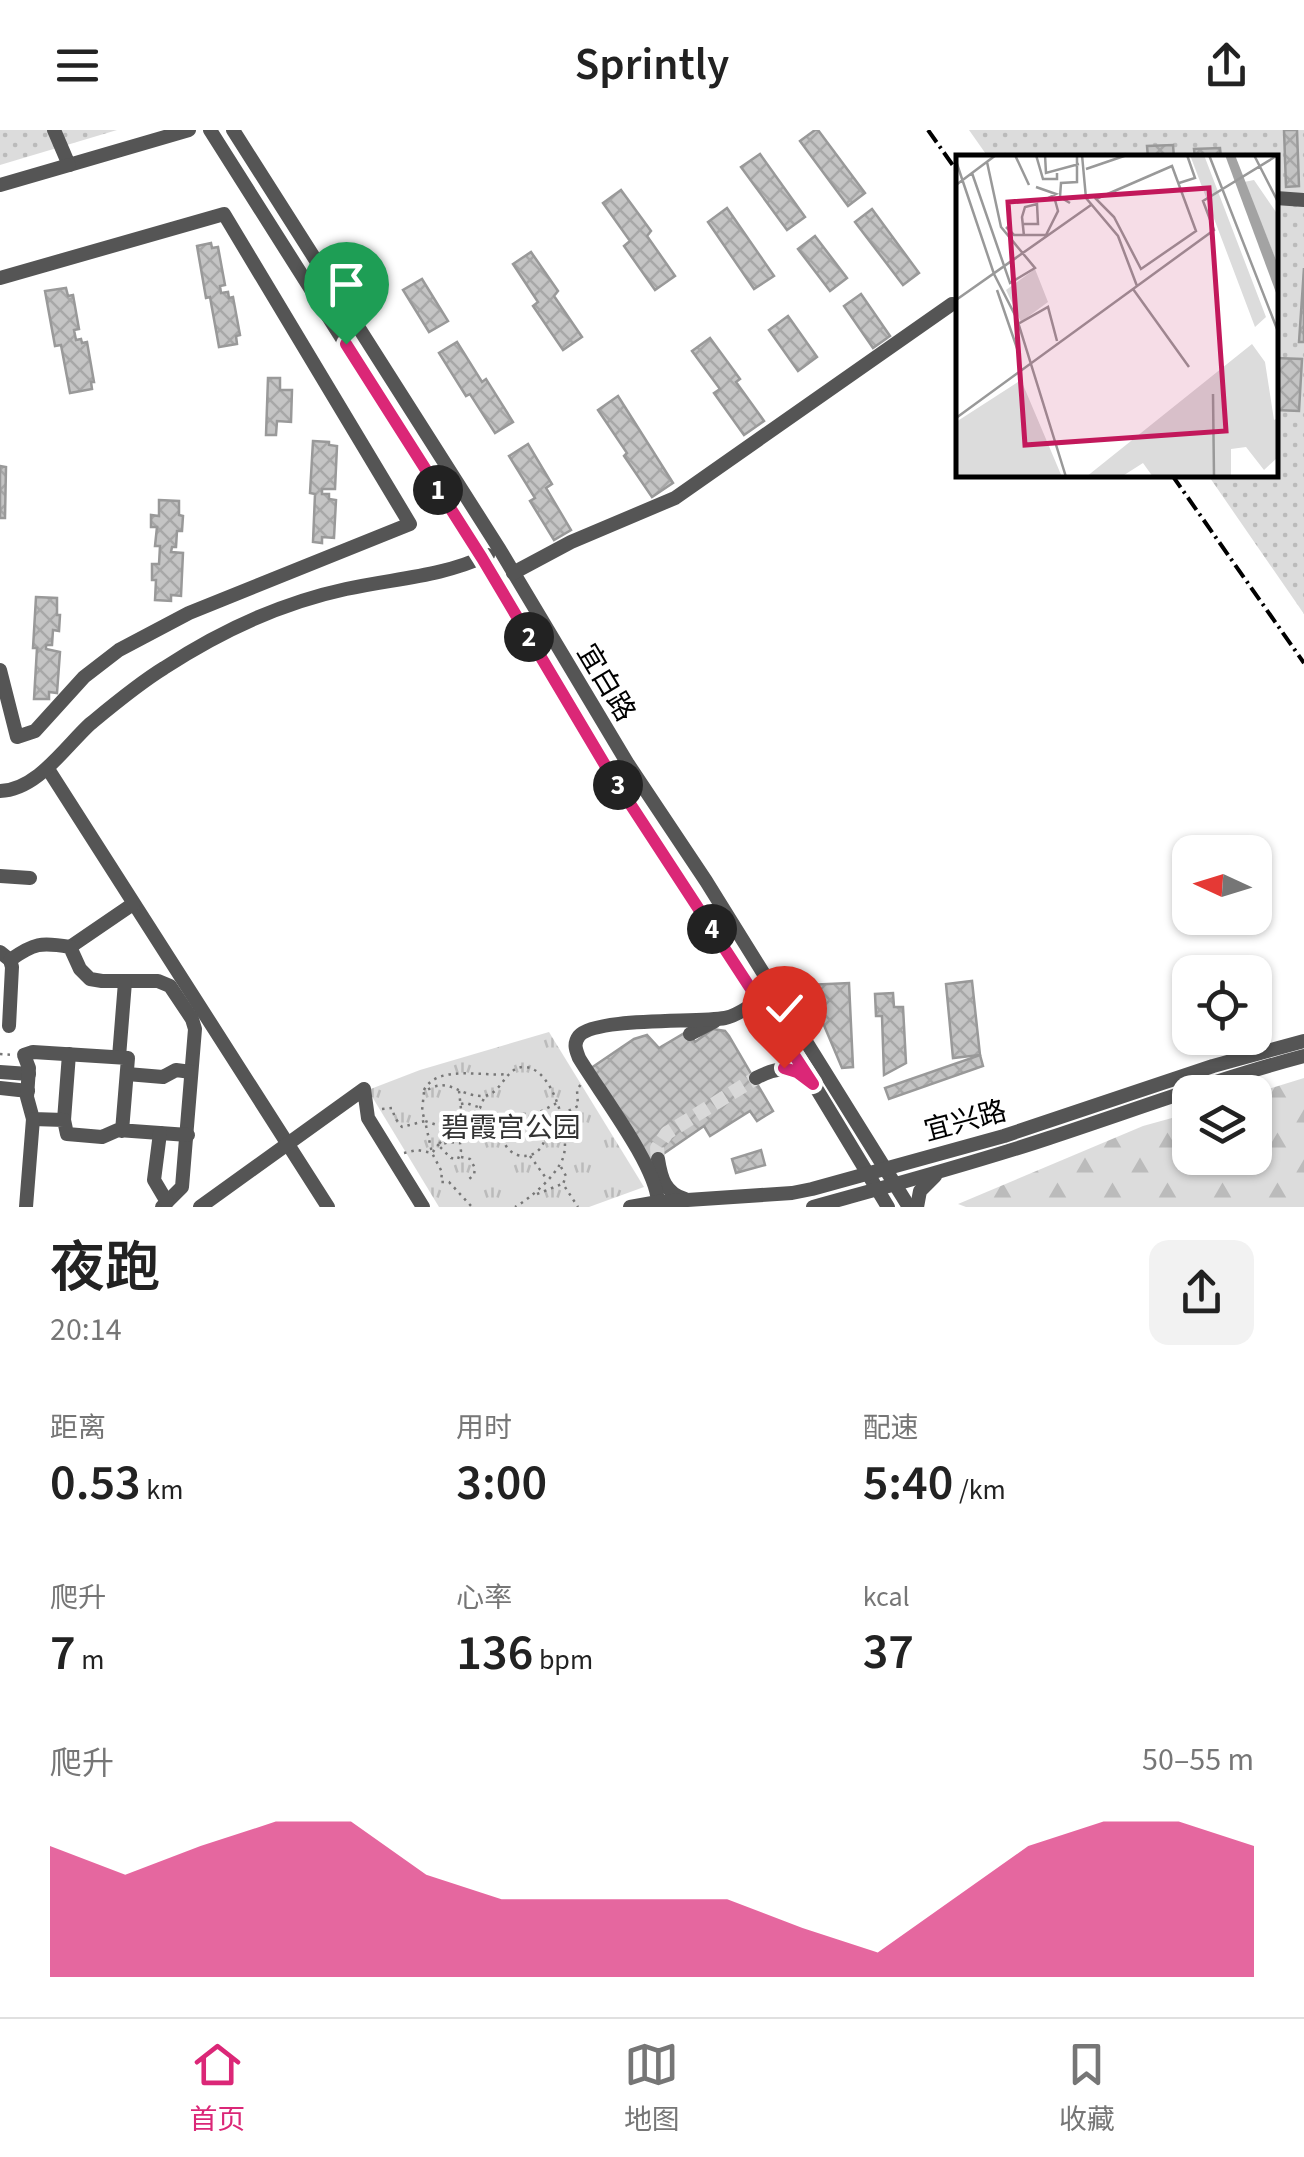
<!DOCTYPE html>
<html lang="zh">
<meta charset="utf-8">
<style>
:root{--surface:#fff;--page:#f2f2f2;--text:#222;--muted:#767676;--line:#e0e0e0;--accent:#db2777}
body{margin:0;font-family:"Source Sans 3","Noto Sans SC",sans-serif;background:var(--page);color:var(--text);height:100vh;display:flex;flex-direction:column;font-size:38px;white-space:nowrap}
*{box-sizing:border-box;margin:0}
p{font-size:32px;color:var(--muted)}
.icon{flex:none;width:55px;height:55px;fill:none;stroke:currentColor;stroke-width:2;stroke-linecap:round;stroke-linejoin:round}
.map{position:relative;height:1077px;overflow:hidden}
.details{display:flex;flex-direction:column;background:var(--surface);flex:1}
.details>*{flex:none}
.needle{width:65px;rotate:274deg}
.buttons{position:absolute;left:1172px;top:705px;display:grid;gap:20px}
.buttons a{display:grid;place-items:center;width:100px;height:100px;border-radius:20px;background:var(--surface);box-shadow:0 2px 8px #0004;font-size:50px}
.pin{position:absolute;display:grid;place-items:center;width:85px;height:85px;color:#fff;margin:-102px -42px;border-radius:50% 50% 50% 0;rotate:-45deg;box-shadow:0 0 10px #0007}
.pin .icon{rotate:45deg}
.km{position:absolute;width:50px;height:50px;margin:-25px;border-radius:50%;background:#222;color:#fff;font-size:28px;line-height:50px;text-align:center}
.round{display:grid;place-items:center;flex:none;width:105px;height:105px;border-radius:20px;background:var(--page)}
.head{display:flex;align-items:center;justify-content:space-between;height:170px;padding:0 50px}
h1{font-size:55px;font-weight:600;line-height:75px}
.stats{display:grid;grid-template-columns:repeat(3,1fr);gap:15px;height:170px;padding:10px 50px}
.stats div{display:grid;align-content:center}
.stats b{font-size:50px;font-weight:600}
.stats small{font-size:28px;font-weight:400}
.stats p{font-size:28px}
.chart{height:280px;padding:20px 50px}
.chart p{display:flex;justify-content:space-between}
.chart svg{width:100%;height:180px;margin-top:10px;fill:var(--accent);opacity:.7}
header{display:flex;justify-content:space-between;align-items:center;height:130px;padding:0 50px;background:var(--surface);font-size:45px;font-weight:600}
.tab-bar{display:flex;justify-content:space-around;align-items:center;height:140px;border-top:2px solid var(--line);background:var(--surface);font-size:28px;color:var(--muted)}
.tab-bar a{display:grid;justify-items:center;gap:5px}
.tab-bar .current{color:var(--accent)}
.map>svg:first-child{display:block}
.grass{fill:url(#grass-dots)}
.forest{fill:url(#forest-firs)}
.park{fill:url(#park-tufts)}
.building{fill:url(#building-cross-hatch);stroke:#999;stroke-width:2.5}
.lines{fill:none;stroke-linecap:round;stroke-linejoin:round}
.minor-tunnel{stroke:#d9d9d9;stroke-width:14;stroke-dasharray:14 7;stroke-linecap:butt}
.path{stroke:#777;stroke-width:2.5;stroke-dasharray:2.5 5;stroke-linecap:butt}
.minor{stroke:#555;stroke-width:14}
.rail{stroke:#000;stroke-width:4;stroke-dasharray:15 5 2.5 5;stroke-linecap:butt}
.route-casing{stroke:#fff;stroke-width:20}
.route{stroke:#db2777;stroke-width:12}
.labels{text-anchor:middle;stroke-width:8;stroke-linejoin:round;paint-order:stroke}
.street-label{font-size:28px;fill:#000;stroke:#fff}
.park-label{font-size:28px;fill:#333;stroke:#fff}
.inset-road{fill:none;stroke:#999;stroke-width:2.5}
.view{fill:#c2185b;fill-opacity:0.15;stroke:#c2185b;stroke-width:5}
.inset-edge{fill:none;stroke:#000;stroke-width:5}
</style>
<header><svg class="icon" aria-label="menu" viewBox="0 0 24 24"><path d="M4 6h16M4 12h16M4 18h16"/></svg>Sprintly<svg class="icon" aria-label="share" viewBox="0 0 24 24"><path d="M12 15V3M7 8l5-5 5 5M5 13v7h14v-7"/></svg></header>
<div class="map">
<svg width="1304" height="1077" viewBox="0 0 1304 1077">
<defs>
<pattern id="grass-dots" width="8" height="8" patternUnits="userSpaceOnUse" patternTransform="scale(2.5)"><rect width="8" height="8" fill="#dcdcdc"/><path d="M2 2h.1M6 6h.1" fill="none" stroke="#bbb" stroke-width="1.8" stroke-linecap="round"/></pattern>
<pattern id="forest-firs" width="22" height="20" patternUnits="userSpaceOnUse" patternTransform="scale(2.5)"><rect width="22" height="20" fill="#dcdcdc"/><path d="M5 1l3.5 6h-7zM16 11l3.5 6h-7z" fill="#bbb"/></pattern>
<pattern id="park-tufts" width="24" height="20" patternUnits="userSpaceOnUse" patternTransform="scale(2.5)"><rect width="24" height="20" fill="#dcdcdc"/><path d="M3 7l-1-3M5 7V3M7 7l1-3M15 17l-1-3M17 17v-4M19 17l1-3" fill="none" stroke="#bbb"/></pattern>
<pattern id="building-cross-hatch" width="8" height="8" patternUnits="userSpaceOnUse" patternTransform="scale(2.5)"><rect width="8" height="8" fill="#c4c4c4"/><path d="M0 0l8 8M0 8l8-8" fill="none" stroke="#a7a7a7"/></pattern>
</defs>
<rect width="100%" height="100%" fill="#fff"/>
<!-- grass -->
<g class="grass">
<path d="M0,0h117l-117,35z"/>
<path d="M969,0h335v484l-96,-139h68v-317l-288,-1z"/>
</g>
<!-- forest -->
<path class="forest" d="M1304,948v129h-338l-8,-3 185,-78 47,-13v45h65v-65z"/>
<!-- park -->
<path class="park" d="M549,902l95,155 -55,20h-150l-71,-117 52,-20z"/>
<!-- building -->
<g class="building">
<path d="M815,0h3l47,63 -17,13 -48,-65z"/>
<path d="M1284,0h13l2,56 -13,1z"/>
<path d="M1173,15l1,13h-26l-1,-12z"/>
<path d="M1220,18l1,10h-26l-1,-9z"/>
<path d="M760,24l45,63 -18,13 -46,-63z"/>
<path d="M621,60l30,41 -4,5 28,40 -20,14 -31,-44 6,-5 -27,-38z"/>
<path d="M727,78l47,68 -20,13 -46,-67z"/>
<path d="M872,79l47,64 -16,12 -48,-63z"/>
<path d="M815,106l32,42 -17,13 -32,-42z"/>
<path d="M211,113l1,5 6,-1 7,38 -5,1 1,7 7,-1 1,6 4,-1 7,38 -4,1 1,8 -18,3 -9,-50 -4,1 -9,-52z"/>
<path d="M531,122l27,39 -4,5 28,41 -19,13 -30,-44 5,-4 -25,-38z"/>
<path d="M1304,138v74h-5z"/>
<path d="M422,149l26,42 -19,11 -26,-42z"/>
<path d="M66,158l2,8 5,-1 6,34 -5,1 2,10 5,-1 1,4 5,-1 7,40h-3l1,7 -22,4 -9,-48 -6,1 -10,-55z"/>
<path d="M861,164l29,42 -17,12 -29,-42z"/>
<path d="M788,186l29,41 -19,14 -29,-41z"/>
<path d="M710,208l30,41 -4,3 28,39 -20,14 -30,-42 6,-4 -28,-38z"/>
<path d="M457,212l25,40 4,-3 27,43 -18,11 -25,-39 -4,2 -27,-43z"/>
<path d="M1276,228l26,1 -3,52 -23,-1z"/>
<path d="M268,248h12v12h12l-1,32 -14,-1 -1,14h-10z"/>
<path d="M618,266l55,87 -21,14 -28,-41 3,-3 -29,-43z"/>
<path d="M313,311l16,1v3l8,1 -2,43h-13v5h7v5l7,1 -2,38 -12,-1v6l-9,-1 2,-48 -5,-1z"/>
<path d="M528,314l24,40 -6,4 25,42 -17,10 -24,-39 5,-3 -26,-42z"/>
<path d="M0,336l6,1 -1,51h-5z"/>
<path d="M159,370l20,1v14l4,1 -1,15h-5l-1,16h-4l-1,5 12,1 -2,43 -10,-1v6l-16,-1 1,-20h-4v-16h7l1,-18h-5l2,-19h-6v-12l8,1z"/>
<path d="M36,467l21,1v17h3l-1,16 -6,-1 -1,15h-6v4l14,3 -3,41 -8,-1v7h-15l3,-51h-4z"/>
<path d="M972,851l8,74 -27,3 -7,-74z"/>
<path d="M849,853l4,84 -11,1 -35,-83z"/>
<path d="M893,863l1,14h9l3,56 -22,12 -2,-59h-6l-1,-22z"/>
<path d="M713,899l12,2 4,5 44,75 -16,10 -7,-10 -40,25 -6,-10 -54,37 -59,-95 43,-29 13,-4 12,13 29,-17 7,11z"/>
<path d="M980,925l3,11 -94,33 -4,-11z"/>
<path d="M761,1020l4,15 -29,8 -4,-14z"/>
</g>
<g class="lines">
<!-- minor-tunnel -->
<path class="minor-tunnel" d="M658,1029l-1,-11 10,-15 89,-55"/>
<!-- path -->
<g class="path">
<path d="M0,924l13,1"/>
<path d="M424,960c14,-26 58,-13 84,-16"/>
<path d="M459,961l2,18 6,9 13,-10 4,-10"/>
<path d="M461,974l5,-1 12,4"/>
<path d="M382,979l10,-1 3,10 7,9 23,-6 -3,-10 2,-19c25,-17 33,4 58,4 20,0 22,-29 42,-29 30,0 47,69 39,91 -7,18 -32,40 -48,49"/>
<path d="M562,984l16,-8 -1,-16 4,-6"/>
<circle cx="524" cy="1005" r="21"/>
<path d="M534,985l23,-12"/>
<path d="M449,999l-24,-8 7,32 10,19 -1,10h8l23,25"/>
<path d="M404,1023l13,-3 15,3 6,-8 12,-3 10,1 1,8 -3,8 -7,-1 -13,-13 10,-11 4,-8 15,-8 6,7 -2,12 -11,6"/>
<path d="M530,1026l16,22"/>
<path d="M461,1027l9,2 5,9 -1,7 -5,4"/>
<path d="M561,1037l5,9 -3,8 15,23"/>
<path d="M537,1064l25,-10"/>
</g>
<!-- minor -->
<g class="minor">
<path d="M54,0l15,35 120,-35"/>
<path d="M210,0l271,428 127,212 205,313 75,124"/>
<path d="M233,0l267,420 128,214 78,117 203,326"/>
<path d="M0,55l69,-20"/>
<path d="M1276,68l28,2"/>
<path d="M0,148l224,-64 186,310 -221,89 -70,37 -35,27 -49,54 -18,6 -17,-67"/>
<path d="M513,443l58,-31 104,-44 277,-194"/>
<path d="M48,639l280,438"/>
<path d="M0,661c37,-1 65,-44 90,-67 23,-19 48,-40 74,-56 55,-36 117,-65 182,-79 50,-11 95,-12 142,-34"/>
<path d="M0,746l30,2"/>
<path d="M70,817l63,-43"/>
<path d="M0,822l10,8 2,7 -3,59"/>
<path d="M10,830c24,-17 31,-18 60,-13l10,22 10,10 12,2h56l12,5 22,33 3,10 -13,158 -20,20"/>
<path d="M690,904l25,-13"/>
<path d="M119,927l6,-75"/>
<path d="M0,942l29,2"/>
<path d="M127,944l36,3 13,-7 15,2"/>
<path d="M756,948c21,-11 33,-12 53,2"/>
<path d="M0,958l28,3"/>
<path d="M64,990l5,-66"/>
<path d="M122,1001l6,-73 -95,-6 -9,3 5,13 -2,29 6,22 31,1 3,14 35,3 16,-7 70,5"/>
<path d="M160,1003l-6,47 13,22"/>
<path d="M658,1029c3,19 7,34 27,40"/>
<path d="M658,1072c-2,-37 -58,-109 -79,-144 -3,-8 -6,-14 0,-22 16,-19 119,-13 146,-18 12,-2 24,-12 35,-18"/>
<path d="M26,1077l7,-88"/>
<path d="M200,1077l164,-118 4,29 55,89"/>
<path d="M630,1077l28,-5 134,-9 20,-4 192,-53 209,-70 91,-25"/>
<path d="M813,1077c79,-22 158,-43 236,-69 85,-28 168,-59 255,-82"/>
<path d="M917,1077l3,-16 15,-15"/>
</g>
<!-- rail -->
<g class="rail">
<path d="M928,0l31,44"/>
<path d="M1172,345l132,188"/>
</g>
</g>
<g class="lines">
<!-- route casing -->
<g class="route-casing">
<path id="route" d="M346,214l136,214 126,212 205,314 -16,-12 -13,-4"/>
</g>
<!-- route -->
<use href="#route" class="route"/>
</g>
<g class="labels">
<!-- street labels -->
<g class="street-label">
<text transform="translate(607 552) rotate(59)" y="10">宜白路</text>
<text transform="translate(965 990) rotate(-15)" y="10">宜兴路</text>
</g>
<!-- park labels -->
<g class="park-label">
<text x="511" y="1007">碧霞宫公园</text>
</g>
</g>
<!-- overview -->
<g transform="translate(956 25)">
<rect width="322" height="322" fill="#fff"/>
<path d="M234,0h14l62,162 -11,10zM296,189l13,18 9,58 4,-2v39l-14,13 -18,-23 -15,2v28h-78l-10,-14 -22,14h-35z" fill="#dcdcdc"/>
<path d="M298,25l24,35v50l-34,-83zM65,225l41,97h-106v-55z" fill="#dcdcdc"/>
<path d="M79,114l13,33 -27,20 -15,-32z" fill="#dcdcdc"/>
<path d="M269,0h10l43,110v33z" fill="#a3a3a3"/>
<path class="inset-road" d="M59,0l14,30M80,0l7,24h14v-6M89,0l1,18 33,-9M126,0l4,43 32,38 19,50M253,0l70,179M298,0l25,49M0,6l38,113 23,45 49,158M216,11l24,65 -55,38 -27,-52 -18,-18zM130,14l41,-14M16,18l38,110 25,-15 -34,-41 -14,-65M223,28l16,-5 -8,-23M0,30l40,-30M80,32l20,7 -14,7M114,48l-10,-6 1,-14 16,-1v-27M68,69h14l-1,-20 -12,3 -3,10 2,19M50,72l8,8h32l12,-24 -3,-11M177,134l56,78M41,135l22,64M0,145l135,-95M62,169l30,-17 9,34M257,239l1,83M0,263l258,-188 -11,-29 75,-46"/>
<path class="view" d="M253,33l17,243 -201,14 -17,-243z"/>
<rect width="322" height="322" class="inset-edge"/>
</g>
</svg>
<div class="buttons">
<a><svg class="needle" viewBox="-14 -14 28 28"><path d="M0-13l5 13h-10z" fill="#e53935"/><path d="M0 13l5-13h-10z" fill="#767676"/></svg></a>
<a><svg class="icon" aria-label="locate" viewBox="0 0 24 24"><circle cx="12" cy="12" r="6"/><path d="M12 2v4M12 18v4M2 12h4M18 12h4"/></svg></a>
<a><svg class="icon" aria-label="layers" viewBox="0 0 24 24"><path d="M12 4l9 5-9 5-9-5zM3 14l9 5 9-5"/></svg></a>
</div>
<div class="pin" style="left:346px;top:214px;background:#1e9e55"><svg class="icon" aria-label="arrive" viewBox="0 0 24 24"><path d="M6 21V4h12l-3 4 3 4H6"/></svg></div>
<div class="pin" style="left:784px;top:938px;background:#d93025"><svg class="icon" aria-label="check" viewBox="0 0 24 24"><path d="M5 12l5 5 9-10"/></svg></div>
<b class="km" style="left:438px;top:360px">1</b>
<b class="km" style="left:529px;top:507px">2</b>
<b class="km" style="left:618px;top:655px">3</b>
<b class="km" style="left:712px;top:799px">4</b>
</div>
<section class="details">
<div class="head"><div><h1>夜跑</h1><p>20:14</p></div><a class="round"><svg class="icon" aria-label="share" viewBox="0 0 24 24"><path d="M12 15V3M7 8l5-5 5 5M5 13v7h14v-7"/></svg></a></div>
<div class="stats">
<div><p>距离</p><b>0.53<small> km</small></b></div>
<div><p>用时</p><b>3:00</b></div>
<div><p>配速</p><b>5:40<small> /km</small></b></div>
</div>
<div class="stats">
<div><p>爬升</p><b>7<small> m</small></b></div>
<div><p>心率</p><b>136<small> bpm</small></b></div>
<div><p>kcal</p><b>37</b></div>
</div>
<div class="chart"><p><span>爬升</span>50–55 m</p>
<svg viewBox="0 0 160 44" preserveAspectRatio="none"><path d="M0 44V12L10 19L20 12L30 6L40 6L50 19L60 25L70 25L80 25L90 25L100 32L110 38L120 25L130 12L140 6L150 6L160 12V44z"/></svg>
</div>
</section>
<nav class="tab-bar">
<a class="current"><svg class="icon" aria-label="home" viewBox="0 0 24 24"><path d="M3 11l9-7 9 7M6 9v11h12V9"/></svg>首页</a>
<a><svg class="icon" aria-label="map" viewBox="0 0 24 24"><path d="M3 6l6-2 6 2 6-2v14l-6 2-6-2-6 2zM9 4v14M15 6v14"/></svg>地图</a>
<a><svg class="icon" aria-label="saved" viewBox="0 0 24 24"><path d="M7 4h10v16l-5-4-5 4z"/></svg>收藏</a>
</nav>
